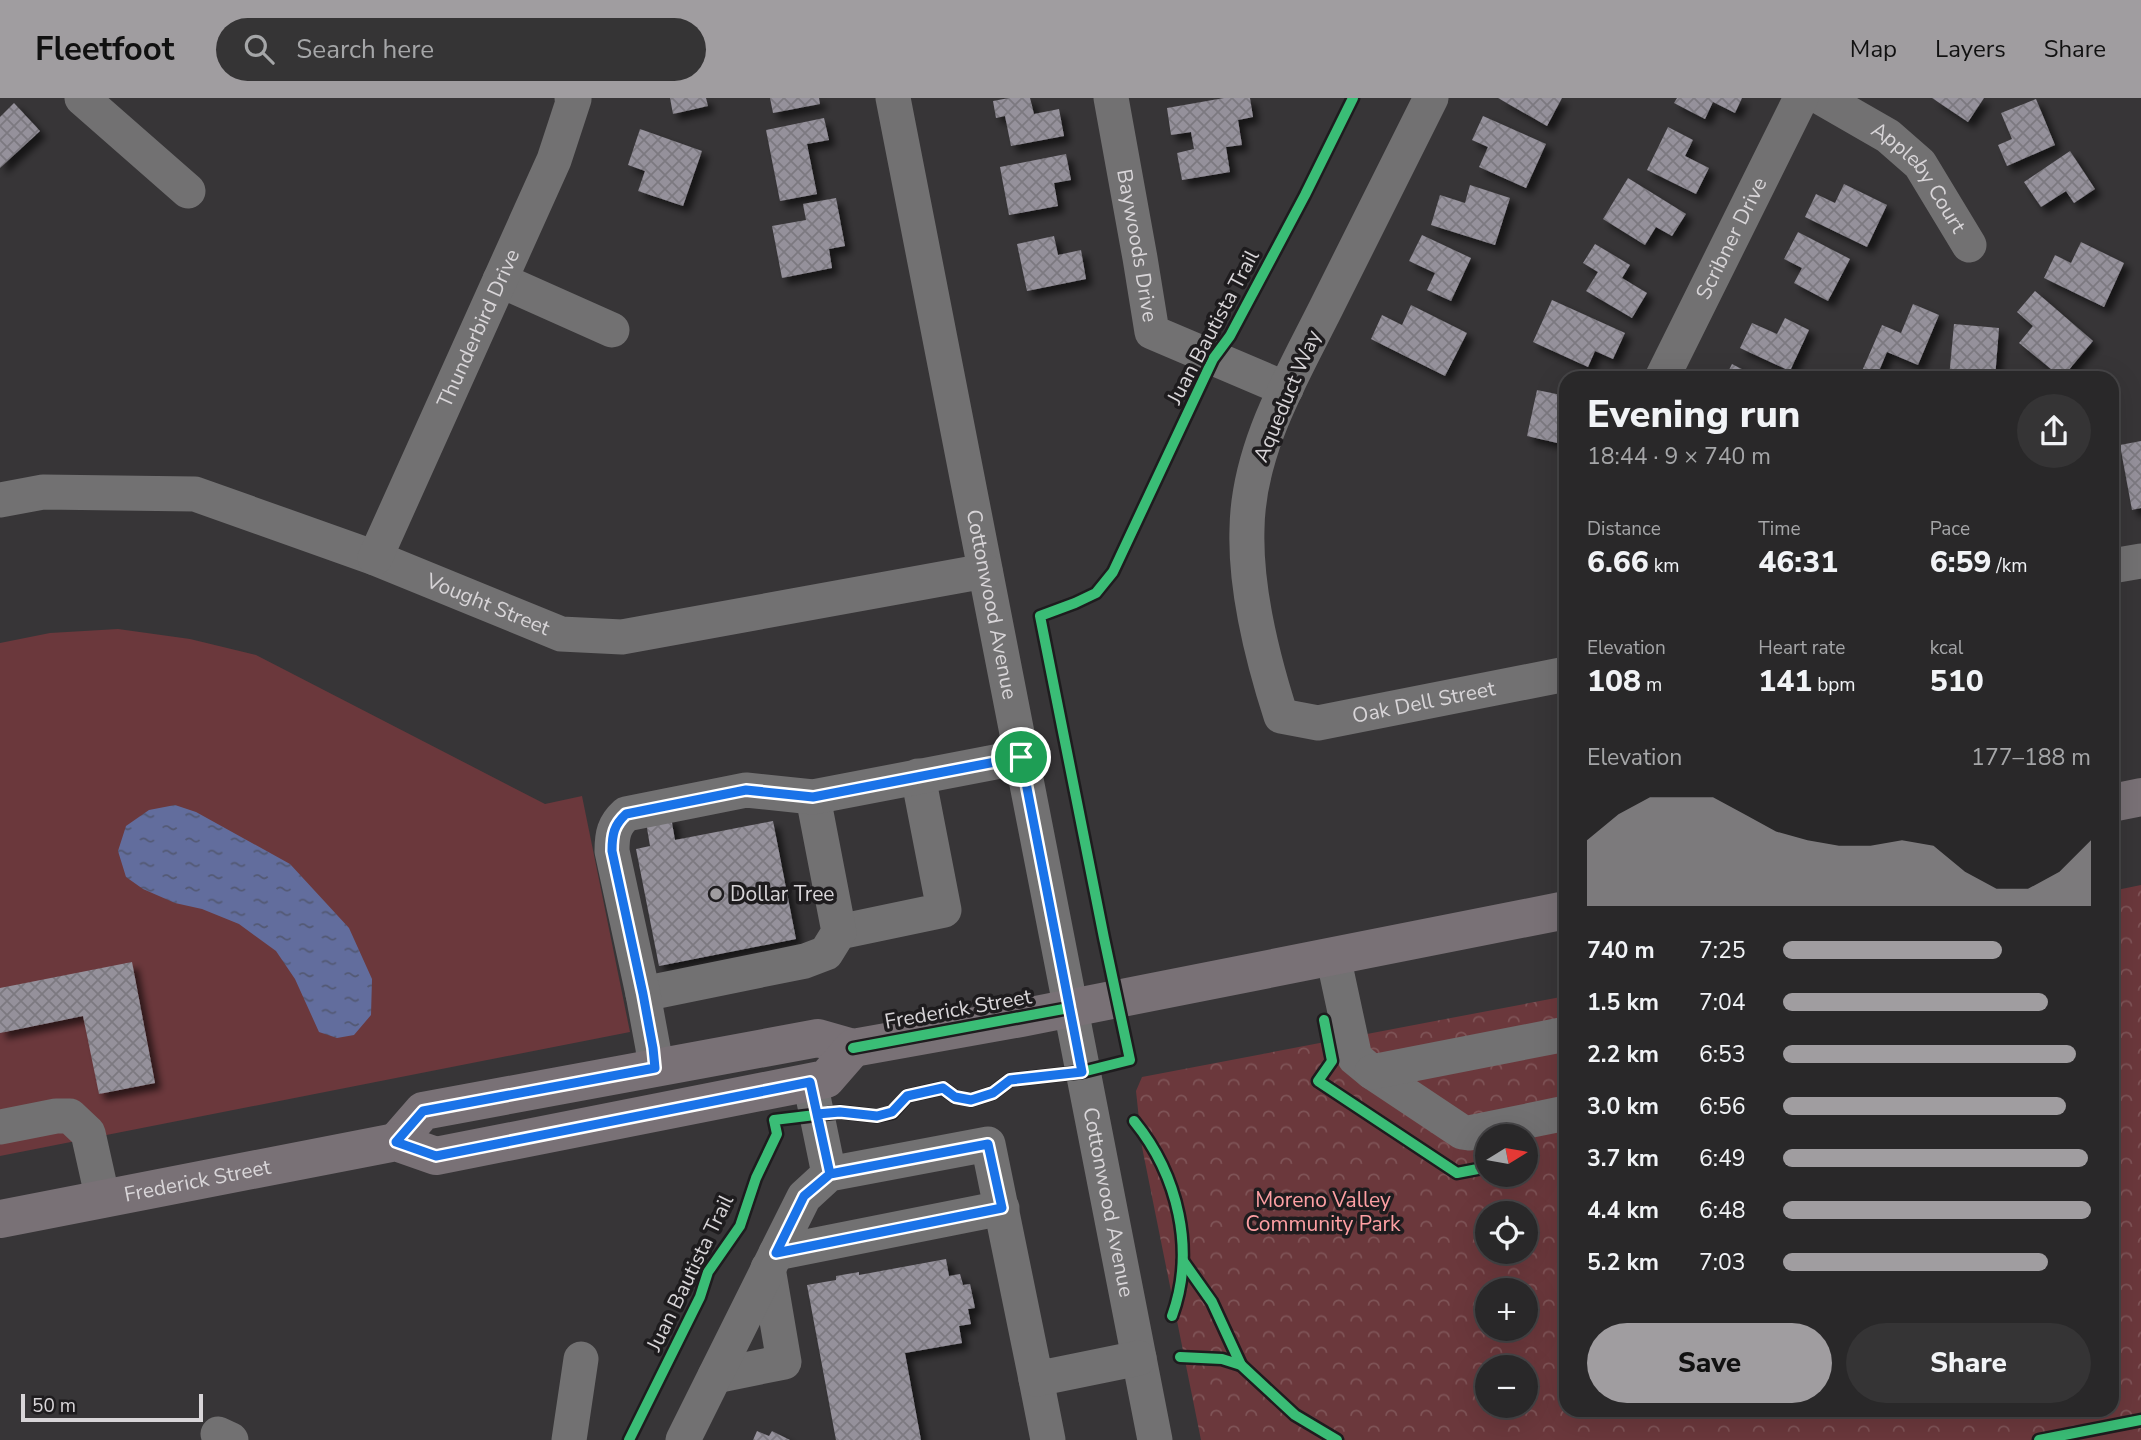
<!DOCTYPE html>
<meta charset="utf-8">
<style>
:root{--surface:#292829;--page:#353435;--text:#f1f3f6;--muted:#a5a6a8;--line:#454446;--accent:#a09da0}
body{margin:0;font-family:"Nunito Sans",sans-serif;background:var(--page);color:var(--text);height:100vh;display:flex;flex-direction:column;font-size:26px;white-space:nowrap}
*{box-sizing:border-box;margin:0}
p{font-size:23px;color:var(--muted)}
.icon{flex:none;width:38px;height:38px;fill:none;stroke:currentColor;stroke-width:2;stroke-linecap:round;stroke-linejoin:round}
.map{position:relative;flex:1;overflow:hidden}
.side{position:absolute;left:1559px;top:273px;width:560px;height:1046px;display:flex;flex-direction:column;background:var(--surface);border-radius:21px;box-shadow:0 7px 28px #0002,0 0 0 2px var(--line)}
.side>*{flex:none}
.needle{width:46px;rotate:79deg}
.fabs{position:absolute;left:1475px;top:1026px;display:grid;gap:14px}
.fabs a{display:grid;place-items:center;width:63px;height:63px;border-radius:50%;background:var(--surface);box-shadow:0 7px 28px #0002,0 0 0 2px var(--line);font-size:35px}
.scale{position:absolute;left:21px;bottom:18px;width:182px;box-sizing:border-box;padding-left:7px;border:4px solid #d8d5d8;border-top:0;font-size:19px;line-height:24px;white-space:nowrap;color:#d8d5d8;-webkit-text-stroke:5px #1e1c1e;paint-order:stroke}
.pin{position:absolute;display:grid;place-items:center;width:60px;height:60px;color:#fff;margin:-30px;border:4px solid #fff;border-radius:50%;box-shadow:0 2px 7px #0007}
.round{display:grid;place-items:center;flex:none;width:74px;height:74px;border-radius:37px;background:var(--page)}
.summary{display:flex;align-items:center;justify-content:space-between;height:119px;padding:0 28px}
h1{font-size:38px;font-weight:800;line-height:52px}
.metrics{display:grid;grid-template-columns:repeat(3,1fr);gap:10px;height:119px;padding:7px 28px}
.metrics div{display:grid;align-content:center}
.metrics b{font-size:30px;font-weight:800}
.metrics small{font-size:19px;font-weight:400}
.metrics p{font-size:19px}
.chart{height:196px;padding:14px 28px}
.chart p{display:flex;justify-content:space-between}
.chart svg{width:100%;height:126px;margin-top:7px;fill:var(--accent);opacity:.7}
.cta{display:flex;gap:14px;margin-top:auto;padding:14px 28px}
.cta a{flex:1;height:80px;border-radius:42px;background:var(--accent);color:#111;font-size:28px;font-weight:800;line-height:80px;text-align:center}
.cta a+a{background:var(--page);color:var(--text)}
ul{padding:0 28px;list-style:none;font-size:23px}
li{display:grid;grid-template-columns:112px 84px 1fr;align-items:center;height:52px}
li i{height:18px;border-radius:9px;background:var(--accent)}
header{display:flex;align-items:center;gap:42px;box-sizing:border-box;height:98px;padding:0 35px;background:var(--accent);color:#111}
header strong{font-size:33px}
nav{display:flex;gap:38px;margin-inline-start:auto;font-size:24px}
.search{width:490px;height:63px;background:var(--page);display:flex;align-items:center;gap:18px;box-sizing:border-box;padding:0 24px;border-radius:38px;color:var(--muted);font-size:26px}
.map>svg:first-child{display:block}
.green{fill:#6b383c}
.park{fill:url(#park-crowns);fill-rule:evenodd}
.water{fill:url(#water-ripples)}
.building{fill:url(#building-cross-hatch);filter:url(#shadow)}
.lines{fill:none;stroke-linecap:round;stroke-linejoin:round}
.minor{stroke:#727172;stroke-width:35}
.major{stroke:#797176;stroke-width:38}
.cycleway-casing{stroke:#1e1c1e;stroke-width:15}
.cycleway{stroke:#3abd76;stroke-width:10}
.route-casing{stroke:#fff;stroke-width:14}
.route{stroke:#1a73e8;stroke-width:9}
.poi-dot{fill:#a09da0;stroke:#1e1c1e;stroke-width:2.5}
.labels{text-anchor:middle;stroke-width:7;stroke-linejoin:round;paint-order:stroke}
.street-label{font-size:21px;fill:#d8d5d8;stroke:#1e1c1e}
.poi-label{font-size:21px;fill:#d8d5d8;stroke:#1e1c1e;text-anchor:start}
.park-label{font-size:21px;fill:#fea0a4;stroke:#1e1c1e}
</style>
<header>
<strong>Fleetfoot</strong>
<div class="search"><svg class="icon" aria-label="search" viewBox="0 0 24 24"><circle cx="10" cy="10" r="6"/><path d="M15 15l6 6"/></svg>Search here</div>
<nav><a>Map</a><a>Layers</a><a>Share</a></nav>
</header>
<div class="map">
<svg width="2141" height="1342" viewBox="0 0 2141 1342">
<defs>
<pattern id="park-crowns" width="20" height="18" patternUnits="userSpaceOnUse" patternTransform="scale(1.75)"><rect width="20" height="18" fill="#6b383c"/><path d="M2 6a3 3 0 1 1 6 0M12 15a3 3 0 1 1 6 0" fill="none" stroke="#7f5457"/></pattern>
<pattern id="water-ripples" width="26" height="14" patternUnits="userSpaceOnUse" patternTransform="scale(1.75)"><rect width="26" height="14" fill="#626d9d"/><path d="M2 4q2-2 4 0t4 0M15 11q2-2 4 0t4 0" fill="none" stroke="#535974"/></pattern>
<pattern id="building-cross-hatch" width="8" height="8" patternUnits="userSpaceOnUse" patternTransform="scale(1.75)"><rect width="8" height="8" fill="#95919b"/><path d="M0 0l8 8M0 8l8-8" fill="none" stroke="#7c7980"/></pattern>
<filter id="shadow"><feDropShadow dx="6" dy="6" stdDeviation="3.5" flood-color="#0009"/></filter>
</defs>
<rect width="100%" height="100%" fill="#373537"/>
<!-- green -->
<path class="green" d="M118,531l72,10 66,16 289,149 37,-8 48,236 -630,124v-513l50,-10z"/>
<!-- park -->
<path class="park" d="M2141,787v555h-940l-59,-293 -6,-56 6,-14 424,-81v414h546v-519zM1488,1038h38v38h-38zM1488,1115h38v38h-38zM1488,1192h38v38h-38zM1488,1269h38v38h-38z"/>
<!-- water -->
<path class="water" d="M175,707l21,7 94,52 59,64 23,51 -1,36 -17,20 -17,3 -18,-6 -24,-53 -19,-28 -37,-27 -37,-15 -27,-6 -32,-14 -17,-12 -8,-26 8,-25 23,-16z"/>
<!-- building -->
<g class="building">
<path d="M670,0h36l2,8 -35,8z"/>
<path d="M770,0h49l1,6 -47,9z"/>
<path d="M1009,0h21l4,16 25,-5 5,27 -53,10 -6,-30 -9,2 -3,-17z"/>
<path d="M1224,0h26l3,19 -15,3 4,25 -16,2 4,25 -48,8 -5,-27 17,-4 -3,-17 -20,3 -4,-27z"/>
<path d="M1498,0h64l-15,28z"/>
<path d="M1677,0h65l-7,15 -22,-11 -8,17 -31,-16z"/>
<path d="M1932,0h52l-16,24z"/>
<path d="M2036,1l19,46 -48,21 -9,-21 14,-6 -11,-26z"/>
<path d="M14,5l26,28 -40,37v-51z"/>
<path d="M1483,18l63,28 -20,44 -47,-21 9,-20 -16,-7z"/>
<path d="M824,20l5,22 -22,4 10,50 -37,7 -14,-71z"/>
<path d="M1668,29l25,13 -8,16 24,12 -13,26 -49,-24z"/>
<path d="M640,31l62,22 -19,55 -45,-15 7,-20 -17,-6z"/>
<path d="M2070,53l25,38 -21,14 -8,-12 -25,16 -17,-25z"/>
<path d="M1066,56l5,26 -17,3 4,23 -49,9 -9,-48z"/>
<path d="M1628,80l58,36 -14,22 -16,-9 -11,18 -42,-26z"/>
<path d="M1844,86l43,21 -20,42 -62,-30 11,-23 19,9z"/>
<path d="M1470,87l40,13 -15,47 -64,-20 9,-30 25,8z"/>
<path d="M836,100l9,48 -16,3 3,19 -50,10 -10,-52 34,-6 -3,-16z"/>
<path d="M1798,134l52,27 -22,42 -34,-18 8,-15 -18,-9z"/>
<path d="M1422,137l49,23 -20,43 -24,-11 8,-17 -26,-12z"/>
<path d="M1054,138l4,19 23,-5 5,29 -59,12 -10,-47z"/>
<path d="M2081,144l43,21 -20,44 -60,-29 11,-23 16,8z"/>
<path d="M1595,146l35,21 -8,13 25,15 -15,25 -46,-27 12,-19 -15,-9z"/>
<path d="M2035,193l58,50 -31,37 -43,-35 14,-17 -16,-14z"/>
<path d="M1552,202l73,33 -12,26 -18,-8 -7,16 -55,-25z"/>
<path d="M1913,206l26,11 -21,50 -31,-13 -11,26 -14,-7 20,-46 19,8z"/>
<path d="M1411,207l56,28 -22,43 -74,-37 11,-24 20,10z"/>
<path d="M1785,220l24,12 -19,41 -50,-23 12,-25 25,11z"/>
<path d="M1954,226l45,4 -4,50h-46z"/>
<path d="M1732,266l27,14h-34z"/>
<path d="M1537,292l29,6v49l-39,-9z"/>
<path d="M2141,343v67l-9,2 -12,-65z"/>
<path d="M671,719l4,23 98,-19 23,118 -137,27 -23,-117 14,-3 -4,-24z"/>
<path d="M132,864l23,121 -56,11 -16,-78 -83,17v-45z"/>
<path d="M946,1161l3,17 11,-2 3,11 7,-1 5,24 -7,1 3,15 -12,2 3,17 -57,10 16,87h-85l-29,-155 29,-5v-4l23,-4v3z"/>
<path d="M757,1333l12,5 3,-5 18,9h-37z"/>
</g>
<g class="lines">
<!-- minor -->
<g class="minor">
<path d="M82,0l106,93"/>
<path id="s1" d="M893,0l262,1342"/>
<path id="s2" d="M1111,0l29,160 12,74 134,57"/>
<path id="s3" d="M1431,0c-34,68 -68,136 -102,204 -35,71 -81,145 -82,227 -2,60 16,131 34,187l37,7 248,-49"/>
<path id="s4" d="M1822,0l66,38 32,28 49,81"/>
<path d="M500,182l112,50"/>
<path id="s5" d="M1662,280l139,-280"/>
<path id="s6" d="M0,402l43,-8 152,2 180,64 186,76 61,3 363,-66"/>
<path id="s7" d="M375,460l179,-398 20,-61 -2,-1"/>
<path d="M2112,468l29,-5"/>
<path d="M839,834l105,-22 -26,-134"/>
<path d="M1333,858l22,102 17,14 90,60 7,1 97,-20"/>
<path d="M643,896l162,-33 21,-8 13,-21 -26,-135"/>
<path d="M655,970l-2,-20 -10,-54 -31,-143c0,-17 2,-26 14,-37l120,-24 67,7 208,-40"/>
<path d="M1372,974l194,-38"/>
<path d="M810,984l19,92"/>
<path d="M0,1029l56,-11h14l18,17 15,67"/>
<path d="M776,1155l226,-45"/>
<path d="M715,1278l69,-14 -16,-94"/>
<path d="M1036,1281l12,61"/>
<path d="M218,1336l13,6"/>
<path d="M569,1342l12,-81"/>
<path d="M683,1342l121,-243 25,-23 159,-30 48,235 103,-21"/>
</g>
<!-- major -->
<g class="major">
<path d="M2112,705l29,-6"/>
<path d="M396,1044l27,-31 395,-73 35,10 168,-30 545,-108"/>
<path id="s8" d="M0,1121l396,-77 40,14 390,-77 27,-31"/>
</g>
<!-- cycleway casing -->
<g class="cycleway-casing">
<g id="cycleway">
<path d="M1324,922l8,41 -14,20 139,92 31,-6"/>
<path d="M853,950l216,-40"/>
<path d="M1134,1023c44,54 62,129 38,195"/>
<path d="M1183,1163l29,41 29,63"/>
<path d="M1180,1259l42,2 19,6 54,50 42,25"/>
<path d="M629,1342l71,-143 8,-25 32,-46 16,-48 21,-44 -3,-14 66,-8 37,4 15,-3 15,-17 36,-8 12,9 16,3 22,-7 17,-13 72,-8 48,-12 -26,-122 -64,-322 35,-13 21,-10 17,-21 100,-213 17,-23 75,-141 48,-97"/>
<path d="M2039,1342l102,-20"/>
</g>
</g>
<!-- cycleway -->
<use href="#cycleway" class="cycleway"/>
</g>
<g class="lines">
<!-- route casing -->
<g class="route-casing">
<path id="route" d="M1021,659l-208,40 -67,-7 -120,24c-12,11 -14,20 -14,37l31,143 10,54 2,20 -232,43 -27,31 40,14 374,-74 20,92 -26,22 -28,57 226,-45 -14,-64 -158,30 -13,-60 23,-2 37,4 15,-4 15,-16 36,-8 12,9 16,3 22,-7 17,-13 72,-8 -61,-315"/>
</g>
<!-- route -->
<use href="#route" class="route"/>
</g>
<!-- markers -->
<circle class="poi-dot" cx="716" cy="796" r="7"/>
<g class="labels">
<!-- street labels -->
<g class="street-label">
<text dy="7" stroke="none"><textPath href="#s4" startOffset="128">Appleby Court</textPath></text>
<text dy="7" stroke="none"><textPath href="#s5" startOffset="156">Scribner Drive</textPath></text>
<text dy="7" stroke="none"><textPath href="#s2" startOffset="150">Baywoods Drive</textPath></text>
<text transform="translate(1213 229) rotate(-62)" y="7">Juan Bautista Trail</text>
<text dy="7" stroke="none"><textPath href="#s7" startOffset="252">Thunderbird Drive</textPath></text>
<text transform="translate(1287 298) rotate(-67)" y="7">Aqueduct Way</text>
<text dy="7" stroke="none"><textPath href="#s6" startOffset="509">Vought Street</textPath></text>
<text dy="7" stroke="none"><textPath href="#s1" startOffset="516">Cottonwood Avenue</textPath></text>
<text dy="7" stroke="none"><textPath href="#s3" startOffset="808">Oak Dell Street</textPath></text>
<text transform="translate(958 911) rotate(-10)" y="7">Frederick Street</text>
<text dy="7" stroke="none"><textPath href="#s8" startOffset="201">Frederick Street</textPath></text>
<text dy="7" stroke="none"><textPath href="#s1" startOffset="1125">Cottonwood Avenue</textPath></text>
<text transform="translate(690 1175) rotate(-64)" y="7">Juan Bautista Trail</text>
</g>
<!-- poi labels -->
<g class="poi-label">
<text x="730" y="803">Dollar Tree</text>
</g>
<!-- park labels -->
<g class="park-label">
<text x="1323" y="1109">Moreno Valley<tspan x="1323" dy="24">Community Park</tspan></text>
</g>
</g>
</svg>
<div class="fabs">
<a><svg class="needle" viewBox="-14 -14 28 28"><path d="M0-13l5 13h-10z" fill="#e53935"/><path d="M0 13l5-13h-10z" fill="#a5a6a8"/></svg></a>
<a><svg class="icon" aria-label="locate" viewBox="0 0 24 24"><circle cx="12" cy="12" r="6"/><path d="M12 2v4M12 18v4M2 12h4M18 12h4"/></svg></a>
<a>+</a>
<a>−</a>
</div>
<div class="scale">50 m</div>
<div class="pin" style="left:1021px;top:659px;background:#1e9e55"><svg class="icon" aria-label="arrive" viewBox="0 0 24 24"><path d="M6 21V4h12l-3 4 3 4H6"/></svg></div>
<section class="side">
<div class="summary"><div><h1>Evening run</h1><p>18:44 · 9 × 740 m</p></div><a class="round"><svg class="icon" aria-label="share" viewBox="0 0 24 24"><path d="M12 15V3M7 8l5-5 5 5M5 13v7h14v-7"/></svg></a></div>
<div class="metrics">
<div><p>Distance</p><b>6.66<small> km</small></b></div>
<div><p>Time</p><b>46:31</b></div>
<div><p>Pace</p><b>6:59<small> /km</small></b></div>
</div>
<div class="metrics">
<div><p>Elevation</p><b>108<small> m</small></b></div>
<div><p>Heart rate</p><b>141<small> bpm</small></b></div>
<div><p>kcal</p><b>510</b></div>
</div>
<div class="chart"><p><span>Elevation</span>177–188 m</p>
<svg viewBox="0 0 160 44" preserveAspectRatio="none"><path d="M0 44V21L10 12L20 6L30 6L40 6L50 12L60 18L70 21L80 23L90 23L100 21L110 23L120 32L130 38L140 38L150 32L160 21V44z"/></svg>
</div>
<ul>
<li><b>740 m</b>7:25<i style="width:71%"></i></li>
<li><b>1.5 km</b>7:04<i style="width:86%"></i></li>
<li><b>2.2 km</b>6:53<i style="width:95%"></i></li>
<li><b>3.0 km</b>6:56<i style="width:92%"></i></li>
<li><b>3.7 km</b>6:49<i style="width:99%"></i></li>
<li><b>4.4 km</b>6:48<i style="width:100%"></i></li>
<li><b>5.2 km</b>7:03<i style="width:86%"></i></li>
</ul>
<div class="cta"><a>Save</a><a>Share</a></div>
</section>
</div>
